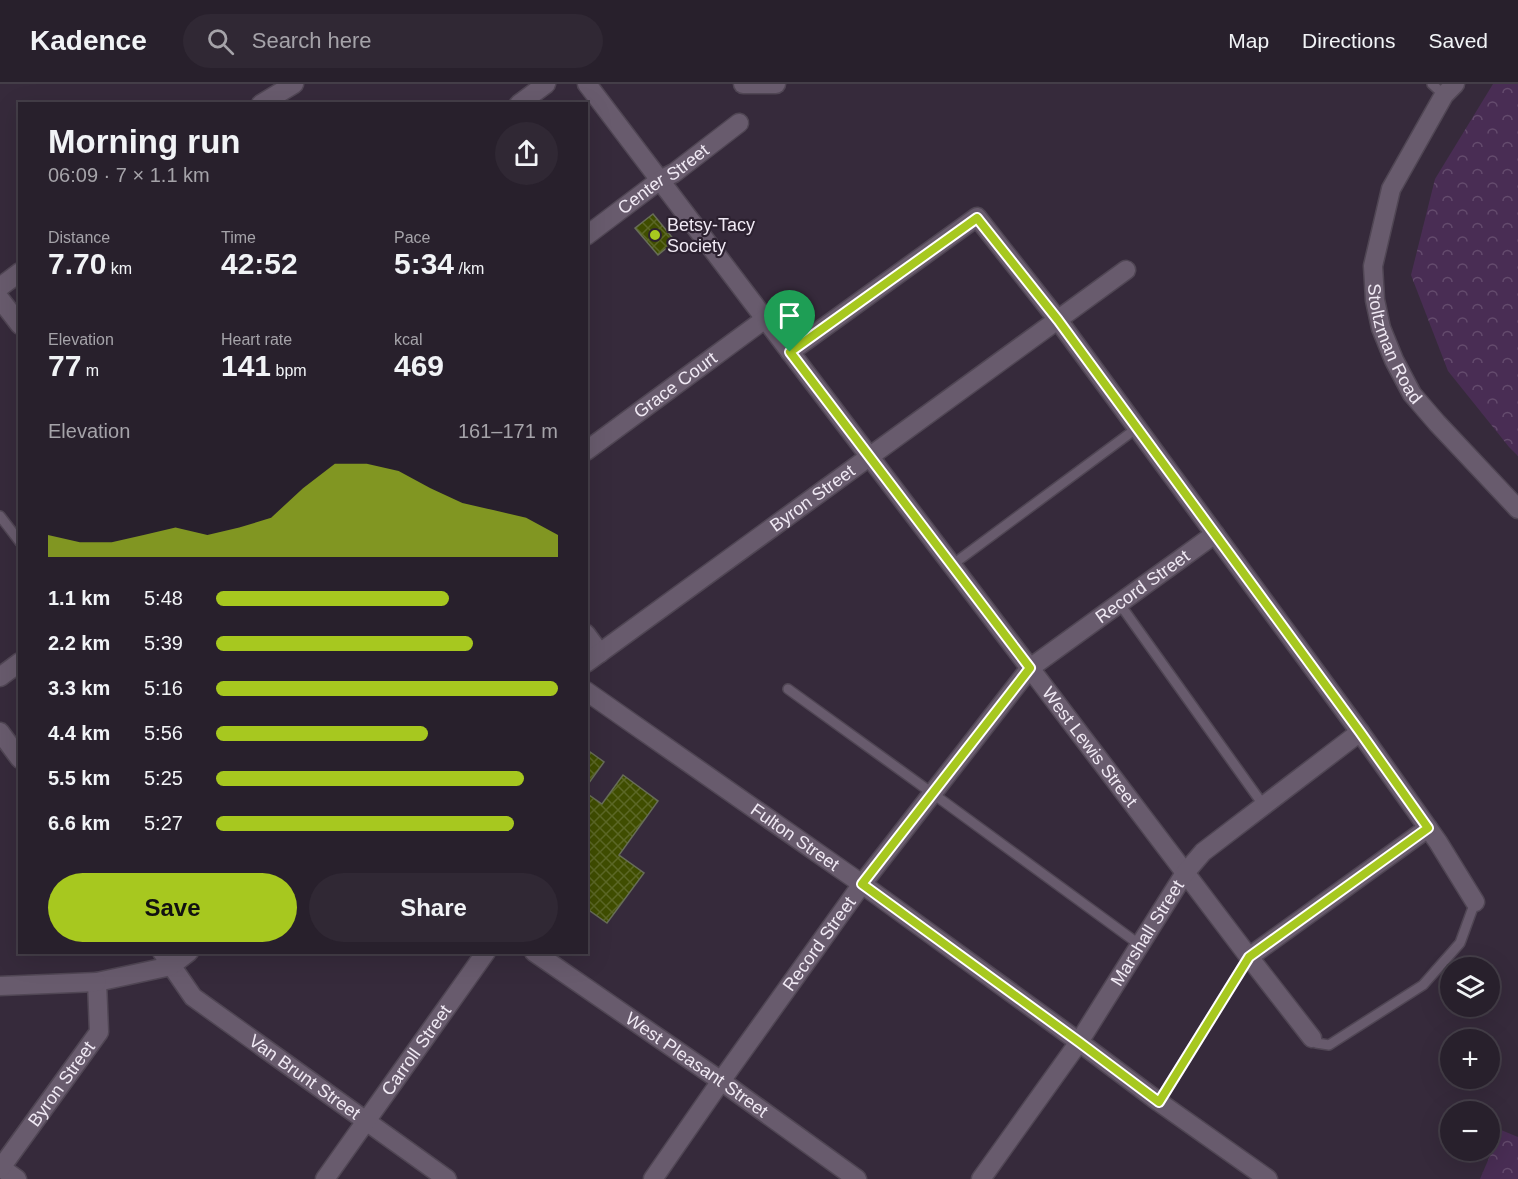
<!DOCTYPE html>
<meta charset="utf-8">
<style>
:root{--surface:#28202c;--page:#302834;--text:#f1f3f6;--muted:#a5a3a9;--line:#443e48;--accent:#a7c81f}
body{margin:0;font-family:Helvetica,sans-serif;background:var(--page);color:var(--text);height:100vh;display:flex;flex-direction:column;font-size:22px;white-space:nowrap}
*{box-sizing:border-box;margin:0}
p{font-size:20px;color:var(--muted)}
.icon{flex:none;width:33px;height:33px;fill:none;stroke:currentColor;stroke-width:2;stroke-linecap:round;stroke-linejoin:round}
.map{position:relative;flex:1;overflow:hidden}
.panel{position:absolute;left:18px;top:18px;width:570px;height:852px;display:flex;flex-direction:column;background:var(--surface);border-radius:0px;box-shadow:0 6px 24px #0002,0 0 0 2px var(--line)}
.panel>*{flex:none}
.buttons{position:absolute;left:1440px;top:873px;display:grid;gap:12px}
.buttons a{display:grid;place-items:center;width:60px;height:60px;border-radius:50%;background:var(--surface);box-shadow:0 6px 24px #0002,0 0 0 2px var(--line);font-size:30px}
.pin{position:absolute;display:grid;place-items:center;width:51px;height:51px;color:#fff;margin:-62px -26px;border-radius:50% 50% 50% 0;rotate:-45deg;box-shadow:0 0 6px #0007}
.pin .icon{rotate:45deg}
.round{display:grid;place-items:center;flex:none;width:63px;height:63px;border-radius:32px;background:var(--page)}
.overview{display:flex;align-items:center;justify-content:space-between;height:102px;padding:0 30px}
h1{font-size:33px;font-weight:700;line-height:45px}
.stats{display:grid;grid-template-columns:repeat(3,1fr);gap:9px;height:102px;padding:6px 30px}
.stats div{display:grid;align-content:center}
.stats b{font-size:30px;font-weight:700}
.stats small{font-size:16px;font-weight:400}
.stats p{font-size:16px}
.chart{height:168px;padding:12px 30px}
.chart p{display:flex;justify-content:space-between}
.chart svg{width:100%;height:108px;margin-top:6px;fill:var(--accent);opacity:.7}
.action{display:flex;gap:12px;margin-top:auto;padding:12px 30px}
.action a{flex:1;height:69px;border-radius:36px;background:var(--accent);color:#111;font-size:24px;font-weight:700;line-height:69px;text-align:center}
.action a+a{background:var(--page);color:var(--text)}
ul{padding:0 30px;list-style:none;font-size:20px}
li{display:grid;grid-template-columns:96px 72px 1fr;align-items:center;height:45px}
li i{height:15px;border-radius:8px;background:var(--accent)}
header{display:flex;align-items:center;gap:36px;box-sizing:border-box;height:84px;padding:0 30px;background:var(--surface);border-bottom:2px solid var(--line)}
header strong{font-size:28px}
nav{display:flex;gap:33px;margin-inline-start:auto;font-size:21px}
.search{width:420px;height:54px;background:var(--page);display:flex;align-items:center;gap:15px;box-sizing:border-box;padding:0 21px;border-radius:33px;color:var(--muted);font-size:22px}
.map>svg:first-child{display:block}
.park{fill:url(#park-crowns)}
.building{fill:url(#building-cross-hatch);stroke:#676d58;stroke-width:1.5}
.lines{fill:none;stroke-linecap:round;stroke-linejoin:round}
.lane-casing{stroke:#504654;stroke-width:12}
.street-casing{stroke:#504654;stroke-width:21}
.secondary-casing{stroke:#504654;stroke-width:21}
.lane{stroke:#685b6d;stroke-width:9}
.street{stroke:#685b6d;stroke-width:18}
.secondary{stroke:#685b6d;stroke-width:18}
.route-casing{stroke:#fff;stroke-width:12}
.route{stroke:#a7c81f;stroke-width:8}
.poi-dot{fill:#a7c81f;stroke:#2c2130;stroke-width:2}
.labels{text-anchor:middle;stroke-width:4.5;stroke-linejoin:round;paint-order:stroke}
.street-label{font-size:18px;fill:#f0e9f4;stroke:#2c2130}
.poi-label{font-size:18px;fill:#f0e9f4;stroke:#2c2130;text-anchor:start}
</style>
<header>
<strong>Kadence</strong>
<div class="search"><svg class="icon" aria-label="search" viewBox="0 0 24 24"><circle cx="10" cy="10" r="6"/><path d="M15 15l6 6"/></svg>Search here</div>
<nav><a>Map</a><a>Directions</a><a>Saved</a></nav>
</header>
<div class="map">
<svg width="1518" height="1095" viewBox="0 0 1518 1095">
<defs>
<pattern id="park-crowns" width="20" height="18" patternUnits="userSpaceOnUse" patternTransform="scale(1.5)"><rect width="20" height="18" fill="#492d54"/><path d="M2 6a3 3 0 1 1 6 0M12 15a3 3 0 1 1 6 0" fill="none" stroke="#644b6d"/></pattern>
<pattern id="building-cross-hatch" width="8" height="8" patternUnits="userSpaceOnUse" patternTransform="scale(1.5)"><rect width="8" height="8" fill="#3f4d00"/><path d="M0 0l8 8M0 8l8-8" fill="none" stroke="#5b6726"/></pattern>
</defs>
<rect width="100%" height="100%" fill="#362a3b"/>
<!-- park -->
<g class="park">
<path d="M1493,0h25v372l-9,-9 -61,-76 -37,-96 24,-96z"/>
<path d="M1501,1046l17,7v42h-38z"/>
</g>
<!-- building -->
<g class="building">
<path d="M653,130l22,27 -17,14 -23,-27z"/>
<path d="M586,665l18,13 -18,25z"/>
<path d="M623,691l35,26 -39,54 25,18 -37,50 -21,-15v-115l16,11z"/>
</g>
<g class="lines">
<!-- lane casing -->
<g class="lane-casing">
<g id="lane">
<path d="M1432,0l12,11"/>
<path d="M0,432l20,26"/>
<path d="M952,481l185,-137"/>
<path d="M1119,519l145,203"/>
<path d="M788,605l155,112 197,144"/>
<path d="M1312,954l4,5 13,2 94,-60 37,-42 15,-41"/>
<path d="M1159,1018l90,-145"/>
</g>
</g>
<!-- street casing -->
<g class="street-casing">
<g id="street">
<path id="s1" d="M587,0l662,873 63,81"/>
<path d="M743,0h33"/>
<path d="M261,20l33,-20"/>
<path d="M519,20l27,-20"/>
<path id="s2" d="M586,152l74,-56 14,-7 65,-50"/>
<path d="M0,203l20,-15"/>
<path d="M0,215l20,26"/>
<path d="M790,268l187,-135 81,103 302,412 78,110 37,60"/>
<path id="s3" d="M586,367l179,-132"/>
<path d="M586,550l14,19"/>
<path id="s4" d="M586,579l540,-393"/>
<path d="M0,593l20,-15"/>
<path id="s5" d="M586,607l276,193 217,158 80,60 109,77"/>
<path d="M0,648l20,27"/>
<path id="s6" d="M162,868l31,45 254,182"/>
<path id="s7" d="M534,868l187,129 136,98"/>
<path d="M1249,873l179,-129"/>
<path d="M0,1083l17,12"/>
<path id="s8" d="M0,1085l99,-137 -2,-50 74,-16 18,-14"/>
<path id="s9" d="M325,1095l161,-227"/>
<path id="s10" d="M653,1095l68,-98 141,-197 168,-216 185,-134"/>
<path id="s11" d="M981,1095l98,-137 106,-169 18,-21 157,-120"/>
</g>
</g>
<!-- secondary casing -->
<g class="secondary-casing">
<g id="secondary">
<path id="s12" d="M1455,0l-11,11 -53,94 -18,77 2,34 6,28 13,32 18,34 25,29 81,86"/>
<path d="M0,902l97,-4"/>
</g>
</g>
<!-- lane -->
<use href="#lane" class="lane"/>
<!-- street -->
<use href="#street" class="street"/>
<!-- secondary -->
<use href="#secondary" class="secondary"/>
</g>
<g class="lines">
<!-- route casing -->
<g class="route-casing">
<path id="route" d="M977,134l81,102 302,412 68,96 -179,129 -90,145 -80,-60 -217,-158 168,-216 -240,-316z"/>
</g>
<!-- route -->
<use href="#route" class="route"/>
</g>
<!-- markers -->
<circle class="poi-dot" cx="655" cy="151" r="6"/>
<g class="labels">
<!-- street labels -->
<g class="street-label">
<text dy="6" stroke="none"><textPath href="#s2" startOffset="96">Center Street</textPath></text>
<text dy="6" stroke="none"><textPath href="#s12" startOffset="284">Stoltzman Road</textPath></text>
<text dy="6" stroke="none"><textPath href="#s3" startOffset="111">Grace Court</textPath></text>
<text dy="6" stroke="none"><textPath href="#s4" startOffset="280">Byron Street</textPath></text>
<text dy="6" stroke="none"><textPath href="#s10" startOffset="774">Record Street</textPath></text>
<text dy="6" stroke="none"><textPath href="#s1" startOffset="832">West Lewis Street</textPath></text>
<text dy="6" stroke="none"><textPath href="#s5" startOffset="255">Fulton Street</textPath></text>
<text dy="6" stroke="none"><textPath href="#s11" startOffset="297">Marshall Street</textPath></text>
<text dy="6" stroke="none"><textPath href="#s10" startOffset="288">Record Street</textPath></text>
<text dy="6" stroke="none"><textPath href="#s9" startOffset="158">Carroll Street</textPath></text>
<text dy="6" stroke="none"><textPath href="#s7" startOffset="198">West Pleasant Street</textPath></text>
<text dy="6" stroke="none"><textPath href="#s6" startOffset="192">Van Brunt Street</textPath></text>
<text dy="6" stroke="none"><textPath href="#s8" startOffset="105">Byron Street</textPath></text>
</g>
<!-- poi labels -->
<g class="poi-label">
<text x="667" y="147">Betsy-Tacy<tspan x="667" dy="21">Society</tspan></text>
</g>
</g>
</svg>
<div class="buttons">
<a><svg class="icon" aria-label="layers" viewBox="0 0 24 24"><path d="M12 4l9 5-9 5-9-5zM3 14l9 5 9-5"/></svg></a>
<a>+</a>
<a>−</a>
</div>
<div class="pin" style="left:790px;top:268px;background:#1e9e55"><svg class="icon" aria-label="arrive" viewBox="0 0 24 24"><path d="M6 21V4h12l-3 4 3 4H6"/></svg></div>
<section class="panel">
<div class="overview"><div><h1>Morning run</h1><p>06:09 · 7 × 1.1 km</p></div><a class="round"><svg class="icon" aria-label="share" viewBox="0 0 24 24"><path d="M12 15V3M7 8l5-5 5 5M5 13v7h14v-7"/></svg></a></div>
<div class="stats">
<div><p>Distance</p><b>7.70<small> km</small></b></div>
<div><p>Time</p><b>42:52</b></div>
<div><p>Pace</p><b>5:34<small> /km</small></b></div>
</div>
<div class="stats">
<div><p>Elevation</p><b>77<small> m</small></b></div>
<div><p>Heart rate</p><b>141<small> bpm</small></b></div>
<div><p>kcal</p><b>469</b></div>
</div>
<div class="chart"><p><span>Elevation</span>161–171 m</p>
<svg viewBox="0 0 160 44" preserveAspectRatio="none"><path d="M0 44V35L10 38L20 38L30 35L40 32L50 35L60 32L70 28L80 16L90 6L100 6L110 9L120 16L130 22L140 25L150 28L160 35V44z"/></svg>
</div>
<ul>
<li><b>1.1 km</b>5:48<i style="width:68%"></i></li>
<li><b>2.2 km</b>5:39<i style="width:75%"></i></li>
<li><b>3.3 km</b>5:16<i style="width:100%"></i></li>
<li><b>4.4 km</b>5:56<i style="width:62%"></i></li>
<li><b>5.5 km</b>5:25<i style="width:90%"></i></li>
<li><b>6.6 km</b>5:27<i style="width:87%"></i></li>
</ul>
<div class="action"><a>Save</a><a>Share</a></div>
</section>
</div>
